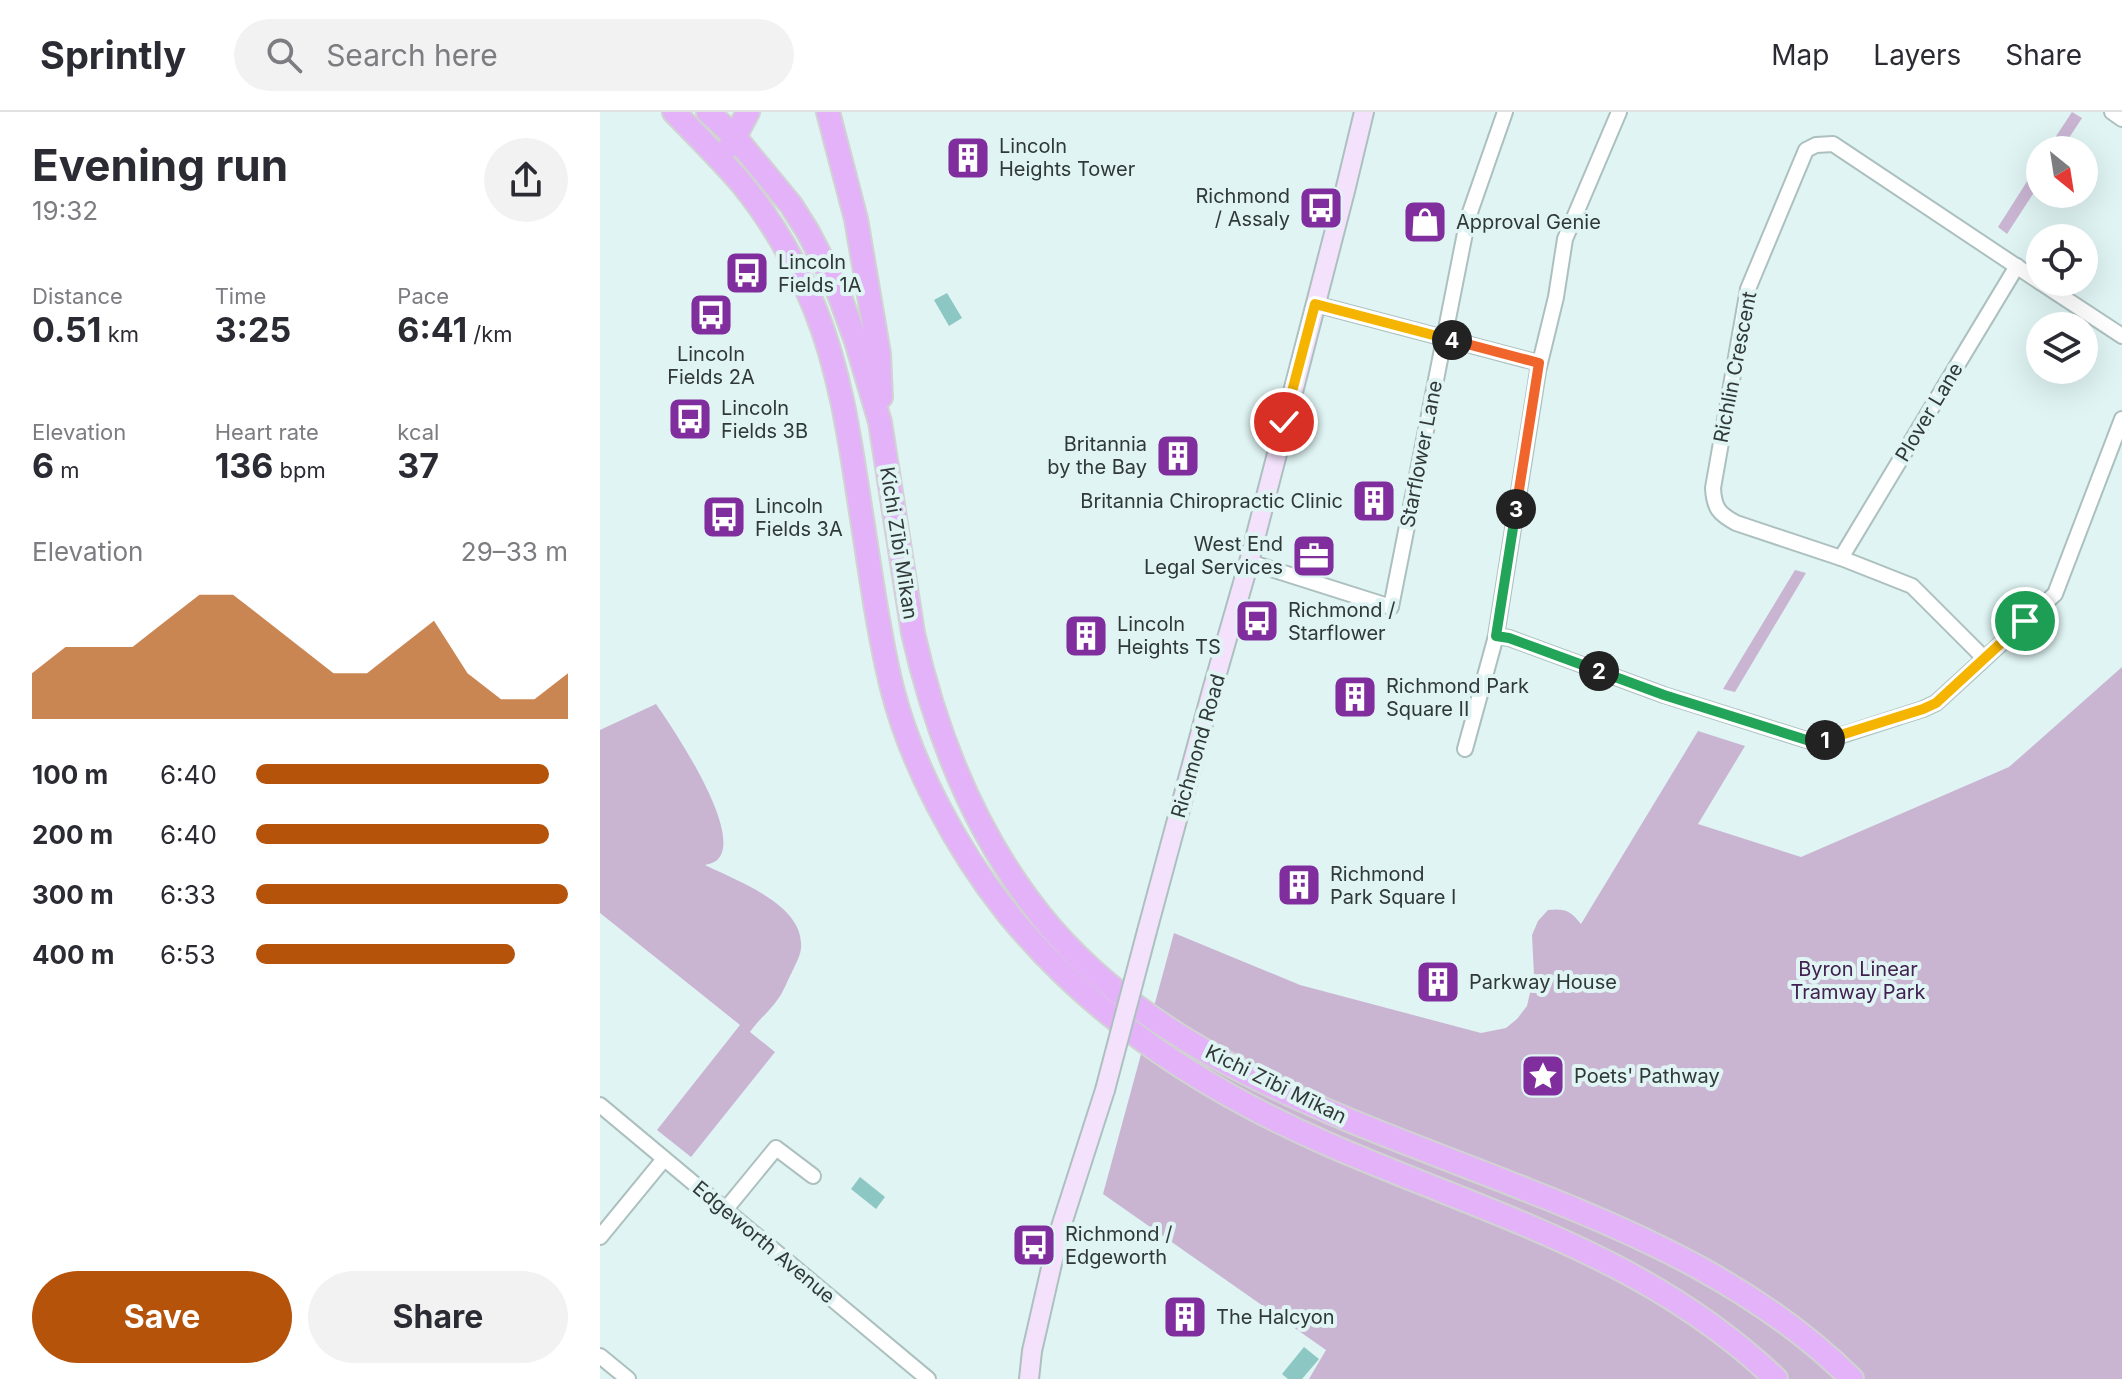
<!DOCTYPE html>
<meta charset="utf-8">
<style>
:root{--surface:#fff;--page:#f2f2f3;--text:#2b2b33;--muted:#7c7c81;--line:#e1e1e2;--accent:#b45309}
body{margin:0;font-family:Inter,sans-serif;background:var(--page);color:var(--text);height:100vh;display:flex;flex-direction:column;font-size:30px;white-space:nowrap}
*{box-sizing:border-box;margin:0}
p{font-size:26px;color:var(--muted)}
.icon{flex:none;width:44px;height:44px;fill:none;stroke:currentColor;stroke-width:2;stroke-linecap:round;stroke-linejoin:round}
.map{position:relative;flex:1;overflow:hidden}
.details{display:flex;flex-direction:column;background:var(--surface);width:600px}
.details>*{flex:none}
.needle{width:52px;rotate:150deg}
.controls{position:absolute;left:1426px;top:24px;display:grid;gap:16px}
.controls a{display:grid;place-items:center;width:72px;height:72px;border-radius:50%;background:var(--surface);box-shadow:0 8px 32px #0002;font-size:40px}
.pin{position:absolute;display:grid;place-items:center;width:68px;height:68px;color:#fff;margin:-34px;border:4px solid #fff;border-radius:50%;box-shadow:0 2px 8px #0007}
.km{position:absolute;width:40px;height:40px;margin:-20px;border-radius:50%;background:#222;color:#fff;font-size:22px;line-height:40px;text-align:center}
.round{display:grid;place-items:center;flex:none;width:84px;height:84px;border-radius:42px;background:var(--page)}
.summary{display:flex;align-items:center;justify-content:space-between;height:136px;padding:0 32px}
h1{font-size:44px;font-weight:700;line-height:60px}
.stats{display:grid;grid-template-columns:repeat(3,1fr);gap:12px;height:136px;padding:8px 32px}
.stats div{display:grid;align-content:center}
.stats b{font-size:34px;font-weight:700}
.stats small{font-size:22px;font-weight:400}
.stats p{font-size:22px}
.chart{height:224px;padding:16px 32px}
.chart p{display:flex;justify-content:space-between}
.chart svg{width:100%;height:144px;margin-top:8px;fill:var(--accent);opacity:.7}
.cta{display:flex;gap:16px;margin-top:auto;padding:16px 32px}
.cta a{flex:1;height:92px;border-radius:48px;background:var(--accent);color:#fff;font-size:32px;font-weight:700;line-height:92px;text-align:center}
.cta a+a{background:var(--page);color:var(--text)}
ul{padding:0 32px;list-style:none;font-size:26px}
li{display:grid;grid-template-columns:128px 96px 1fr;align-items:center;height:60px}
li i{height:20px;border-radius:10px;background:var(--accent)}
header{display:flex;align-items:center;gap:48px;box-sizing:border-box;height:112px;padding:0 40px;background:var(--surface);border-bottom:2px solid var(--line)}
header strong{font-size:38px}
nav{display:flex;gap:44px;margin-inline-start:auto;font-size:28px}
.search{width:560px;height:72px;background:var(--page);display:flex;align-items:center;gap:20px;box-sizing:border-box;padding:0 28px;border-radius:44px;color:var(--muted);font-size:30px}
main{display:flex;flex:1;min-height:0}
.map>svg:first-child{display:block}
.green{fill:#c9b5d2}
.water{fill:#8cc7c4}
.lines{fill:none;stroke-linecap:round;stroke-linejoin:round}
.minor-casing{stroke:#acc0bf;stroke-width:18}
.secondary-casing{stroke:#acc0bf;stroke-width:22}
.trunk-casing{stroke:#d1d3d3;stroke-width:26}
.minor{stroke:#fff;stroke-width:14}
.secondary{stroke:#f4e2fc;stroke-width:18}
.trunk{stroke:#e3b2f8;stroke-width:22}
.secondary-bridge-casing{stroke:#acc0bf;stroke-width:22;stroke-linecap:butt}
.secondary-bridge{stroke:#f4e2fc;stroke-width:18}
.split-1-casing{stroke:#fff;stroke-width:16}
.split-2-casing{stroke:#fff;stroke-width:16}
.split-3-casing{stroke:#fff;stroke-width:16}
.split-4-casing{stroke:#fff;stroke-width:16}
.split-5-casing{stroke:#fff;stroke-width:16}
.split-1{stroke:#f5b400;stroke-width:10}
.split-2{stroke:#22a559;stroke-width:10}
.split-3{stroke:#22a559;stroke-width:10}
.split-4{stroke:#f0652b;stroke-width:10}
.split-5{stroke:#f5b400;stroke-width:10}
.labels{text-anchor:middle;stroke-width:8;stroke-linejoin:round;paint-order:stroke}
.poi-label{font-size:20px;fill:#303838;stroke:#dff4f3;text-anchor:start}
.street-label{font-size:20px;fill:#303838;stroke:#dff4f3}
.park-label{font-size:20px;fill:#422050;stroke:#dff4f3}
</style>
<header>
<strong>Sprintly</strong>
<div class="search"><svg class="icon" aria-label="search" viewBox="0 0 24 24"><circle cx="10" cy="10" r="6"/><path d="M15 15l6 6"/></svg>Search here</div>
<nav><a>Map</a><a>Layers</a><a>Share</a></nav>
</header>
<main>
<section class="details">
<div class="summary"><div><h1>Evening run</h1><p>19:32</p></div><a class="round"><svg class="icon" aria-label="share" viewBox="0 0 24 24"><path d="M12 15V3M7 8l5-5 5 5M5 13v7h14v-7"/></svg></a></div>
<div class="stats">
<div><p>Distance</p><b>0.51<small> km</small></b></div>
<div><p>Time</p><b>3:25</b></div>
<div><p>Pace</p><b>6:41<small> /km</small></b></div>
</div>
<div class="stats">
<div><p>Elevation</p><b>6<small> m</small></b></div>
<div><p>Heart rate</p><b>136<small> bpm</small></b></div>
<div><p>kcal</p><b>37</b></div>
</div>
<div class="chart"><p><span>Elevation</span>29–33 m</p>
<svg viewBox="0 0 160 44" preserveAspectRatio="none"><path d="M0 44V30L10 22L20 22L30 22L40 14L50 6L60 6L70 14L80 22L90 30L100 30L110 22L120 14L130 30L140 38L150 38L160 30V44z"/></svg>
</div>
<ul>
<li><b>100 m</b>6:40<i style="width:94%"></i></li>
<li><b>200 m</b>6:40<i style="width:94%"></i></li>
<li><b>300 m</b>6:33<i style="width:100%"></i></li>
<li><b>400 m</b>6:53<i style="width:83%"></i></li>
</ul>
<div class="cta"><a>Save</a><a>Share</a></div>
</section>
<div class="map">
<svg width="1522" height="1267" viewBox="0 0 1522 1267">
<rect width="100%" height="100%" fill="#dff4f3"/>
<!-- green -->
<g class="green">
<path d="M1472,0l10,6 -21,32h-14z"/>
<path d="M1440,49v22l-33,51 -9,-7z"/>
<path d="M1195,458l11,3 -71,119 -12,-3z"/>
<path d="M1522,555v712h-813l17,-29 -223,-156 71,-261 126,52 181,48 25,-5 11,-9 10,-13 7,-31 -2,-40 6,-14 10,-11c17,-2 23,1 33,14l117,-193 47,15 -47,78 103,33 208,-90z"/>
<path d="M56,592c16,23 91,133 60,157 -3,2 -8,3 -11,4 30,15 95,38 96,78 1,11 -5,20 -9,29 -5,9 -8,19 -14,27 -8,12 -20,21 -28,33l25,20 -84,105 -34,-27 83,-105 -140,-112v-183z"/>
</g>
<!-- water -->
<g class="water">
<path d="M347,181l15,25 -13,8 -15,-26z"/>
<path d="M260,1065l25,20 -9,12 -25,-20z"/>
<path d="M704,1235l15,12 -17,20h-14l-6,-5z"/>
</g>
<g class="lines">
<!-- minor casing -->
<g class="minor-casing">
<g id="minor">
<path d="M1512,0l10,7"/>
<path d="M1440,170l82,54"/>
<path d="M715,192l224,59"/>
<path d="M1241,446l176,-292"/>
<path d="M649,450l142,45 77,-389 37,-106"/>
<path d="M896,524l13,2 155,57 149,47 17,-3 93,-30 13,-6 119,-109 67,-175"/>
<path d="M1384,546l-72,-72 -71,-28 -105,-35c-17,-9 -22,-15 -23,-35l35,-199 58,-139 10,-5 17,-1 207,138"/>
<path d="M865,637l31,-113 42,-265 18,-74 9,-58 54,-127"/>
<path d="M0,993l328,274"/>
<path d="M126,1097l50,-61 37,28"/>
<path d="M0,1125l64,-78"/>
<path d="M0,1244l28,23"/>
</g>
</g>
<!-- secondary casing -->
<g class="secondary-casing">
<g id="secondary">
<path d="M547,819l64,-237 38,-132 96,-371 19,-79"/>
<path d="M429,1267l3,-28 27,-118 46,-143"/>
</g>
</g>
<!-- trunk casing -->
<g class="trunk-casing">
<g id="trunk">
<path d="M74,0c23,24 47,47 68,72 30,37 55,81 73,125 27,67 36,139 47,210 9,56 16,113 30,169 19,76 65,162 114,223 85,106 203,182 326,235 157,68 317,111 444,233"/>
<path d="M108,0l26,24 57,69 17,27 28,54 20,55 24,81 33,211c24,106 67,212 138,295 52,60 120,107 191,143 91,47 190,81 285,119 118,46 234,99 325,189"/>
<path d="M228,0l28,107 23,135 2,43"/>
<path d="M130,34l18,-34"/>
</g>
</g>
<!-- minor -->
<use href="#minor" class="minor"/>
<!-- secondary -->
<use href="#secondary" class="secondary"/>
<!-- trunk -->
<use href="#trunk" class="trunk"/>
<!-- secondary-bridge casing -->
<g class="secondary-bridge-casing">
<path id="secondary-bridge" d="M505,978l42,-159"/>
</g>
<!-- secondary-bridge -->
<use href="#secondary-bridge" class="secondary-bridge"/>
</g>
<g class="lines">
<!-- split-1 casing -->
<g class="split-1-casing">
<path id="split-1" d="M1225,628l98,-31 13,-6 89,-82"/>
</g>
<!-- split-2 casing -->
<g class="split-2-casing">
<path id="split-2" d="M999,559l65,24 149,47 12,-2"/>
</g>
<!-- split-3 casing -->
<g class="split-3-casing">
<path id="split-3" d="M916,397l-20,127 13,2 90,33"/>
</g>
<!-- split-4 casing -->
<g class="split-4-casing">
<path id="split-4" d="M852,228l87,23 -23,146"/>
</g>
<!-- split-5 casing -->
<g class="split-5-casing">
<path id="split-5" d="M684,310l31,-118 137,36"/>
</g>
<!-- split-1 -->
<use href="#split-1" class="split-1"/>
<!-- split-2 -->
<use href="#split-2" class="split-2"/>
<!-- split-3 -->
<use href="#split-3" class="split-3"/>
<!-- split-4 -->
<use href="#split-4" class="split-4"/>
<!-- split-5 -->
<use href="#split-5" class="split-5"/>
</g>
<!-- icons -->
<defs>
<g id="building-square" transform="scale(2.3)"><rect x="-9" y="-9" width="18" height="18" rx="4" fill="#802e9e" stroke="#dff4f3"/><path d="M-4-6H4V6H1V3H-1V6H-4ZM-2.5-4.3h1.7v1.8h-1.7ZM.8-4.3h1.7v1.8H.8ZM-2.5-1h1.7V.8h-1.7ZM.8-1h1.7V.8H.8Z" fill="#fff"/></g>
<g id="bus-square" transform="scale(2.3)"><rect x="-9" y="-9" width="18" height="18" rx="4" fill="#802e9e" stroke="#dff4f3"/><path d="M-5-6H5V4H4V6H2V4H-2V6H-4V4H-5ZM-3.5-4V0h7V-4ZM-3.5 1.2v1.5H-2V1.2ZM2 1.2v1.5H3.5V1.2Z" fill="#fff"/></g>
<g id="shop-square" transform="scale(2.3)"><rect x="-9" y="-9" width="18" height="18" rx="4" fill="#802e9e" stroke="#dff4f3"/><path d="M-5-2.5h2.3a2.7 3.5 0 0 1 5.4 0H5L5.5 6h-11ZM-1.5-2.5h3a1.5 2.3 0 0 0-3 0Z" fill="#fff"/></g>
<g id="office-square" transform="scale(2.3)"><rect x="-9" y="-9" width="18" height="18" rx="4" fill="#802e9e" stroke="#dff4f3"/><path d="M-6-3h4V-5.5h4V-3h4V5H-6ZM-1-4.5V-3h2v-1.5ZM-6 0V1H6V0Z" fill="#fff"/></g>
<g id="sight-square" transform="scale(2.3)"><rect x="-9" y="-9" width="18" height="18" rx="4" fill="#802e9e" stroke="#dff4f3"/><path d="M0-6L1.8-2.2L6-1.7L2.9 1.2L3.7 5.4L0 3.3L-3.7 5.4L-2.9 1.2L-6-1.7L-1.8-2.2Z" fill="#fff"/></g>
</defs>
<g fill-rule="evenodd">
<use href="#building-square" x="368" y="46"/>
<use href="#bus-square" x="721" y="96"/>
<use href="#shop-square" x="825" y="110"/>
<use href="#bus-square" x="147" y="161"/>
<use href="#bus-square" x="111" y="203"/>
<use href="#bus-square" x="90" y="307"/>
<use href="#building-square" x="578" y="344"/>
<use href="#building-square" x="774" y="389"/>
<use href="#bus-square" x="124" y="405"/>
<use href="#office-square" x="714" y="444"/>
<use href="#bus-square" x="657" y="509"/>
<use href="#building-square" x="486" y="524"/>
<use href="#building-square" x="755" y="585"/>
<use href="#building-square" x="699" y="773"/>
<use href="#building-square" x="838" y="870"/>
<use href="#sight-square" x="943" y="964"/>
<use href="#bus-square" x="434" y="1133"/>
<use href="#building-square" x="585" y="1205"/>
</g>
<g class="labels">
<!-- poi labels -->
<g class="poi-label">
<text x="399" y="41">Lincoln<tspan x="399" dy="23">Heights Tower</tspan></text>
<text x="690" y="91" text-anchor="end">Richmond<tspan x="690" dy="23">/ Assaly</tspan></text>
<text x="856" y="117">Approval Genie</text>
<text x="178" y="157">Lincoln<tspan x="178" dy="23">Fields 1A</tspan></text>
<text x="111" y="249" text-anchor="middle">Lincoln<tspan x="111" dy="23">Fields 2A</tspan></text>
<text x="121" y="303">Lincoln<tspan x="121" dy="23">Fields 3B</tspan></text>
<text x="547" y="339" text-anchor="end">Britannia<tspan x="547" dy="23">by the Bay</tspan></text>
<text x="743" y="396" text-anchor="end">Britannia Chiropractic Clinic</text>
<text x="155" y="401">Lincoln<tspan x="155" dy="23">Fields 3A</tspan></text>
<text x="683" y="439" text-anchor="end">West End<tspan x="683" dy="23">Legal Services</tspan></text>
<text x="688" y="505">Richmond /<tspan x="688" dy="23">Starflower</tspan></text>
<text x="517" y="519">Lincoln<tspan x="517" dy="23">Heights TS</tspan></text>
<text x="786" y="581">Richmond Park<tspan x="786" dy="23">Square II</tspan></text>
<text x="730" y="769">Richmond<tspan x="730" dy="23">Park Square I</tspan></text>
<text x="869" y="877">Parkway House</text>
<text x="974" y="971">Poets' Pathway</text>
<text x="465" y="1129">Richmond /<tspan x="465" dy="23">Edgeworth</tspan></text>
<text x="616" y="1212">The Halcyon</text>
</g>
<!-- street labels -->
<g class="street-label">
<text transform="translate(1135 255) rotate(-79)" y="7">Richlin Crescent</text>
<text transform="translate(1329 300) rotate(-59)" y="7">Plover Lane</text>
<text transform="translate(821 342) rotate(-79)" y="7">Starflower Lane</text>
<text transform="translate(299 431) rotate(81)" y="7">Kichi Zībī Mīkan</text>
<text transform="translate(598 634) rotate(-74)" y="7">Richmond Road</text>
<text transform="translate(676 972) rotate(26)" y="7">Kichi Zībī Mīkan</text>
<text transform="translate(164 1130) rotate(40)" y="7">Edgeworth Avenue</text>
</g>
<!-- park labels -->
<g class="park-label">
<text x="1258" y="864">Byron Linear<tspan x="1258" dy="23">Tramway Park</tspan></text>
</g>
</g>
</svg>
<div class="controls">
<a><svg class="needle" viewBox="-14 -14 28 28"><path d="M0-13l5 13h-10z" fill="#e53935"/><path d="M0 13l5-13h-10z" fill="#7c7c81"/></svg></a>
<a><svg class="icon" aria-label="locate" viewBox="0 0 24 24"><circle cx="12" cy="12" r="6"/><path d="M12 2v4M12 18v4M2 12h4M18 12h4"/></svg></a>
<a><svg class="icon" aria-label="layers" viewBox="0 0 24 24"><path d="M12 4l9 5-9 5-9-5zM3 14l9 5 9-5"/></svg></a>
</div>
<div class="pin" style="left:1425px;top:509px;background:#1e9e55"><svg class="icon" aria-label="arrive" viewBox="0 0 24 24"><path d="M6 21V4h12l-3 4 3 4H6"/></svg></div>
<div class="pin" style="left:684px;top:310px;background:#d93025"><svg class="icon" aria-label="check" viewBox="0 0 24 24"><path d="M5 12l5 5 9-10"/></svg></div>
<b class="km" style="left:1225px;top:628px">1</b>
<b class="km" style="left:999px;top:559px">2</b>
<b class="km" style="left:916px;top:397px">3</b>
<b class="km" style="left:852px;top:228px">4</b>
</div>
</main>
